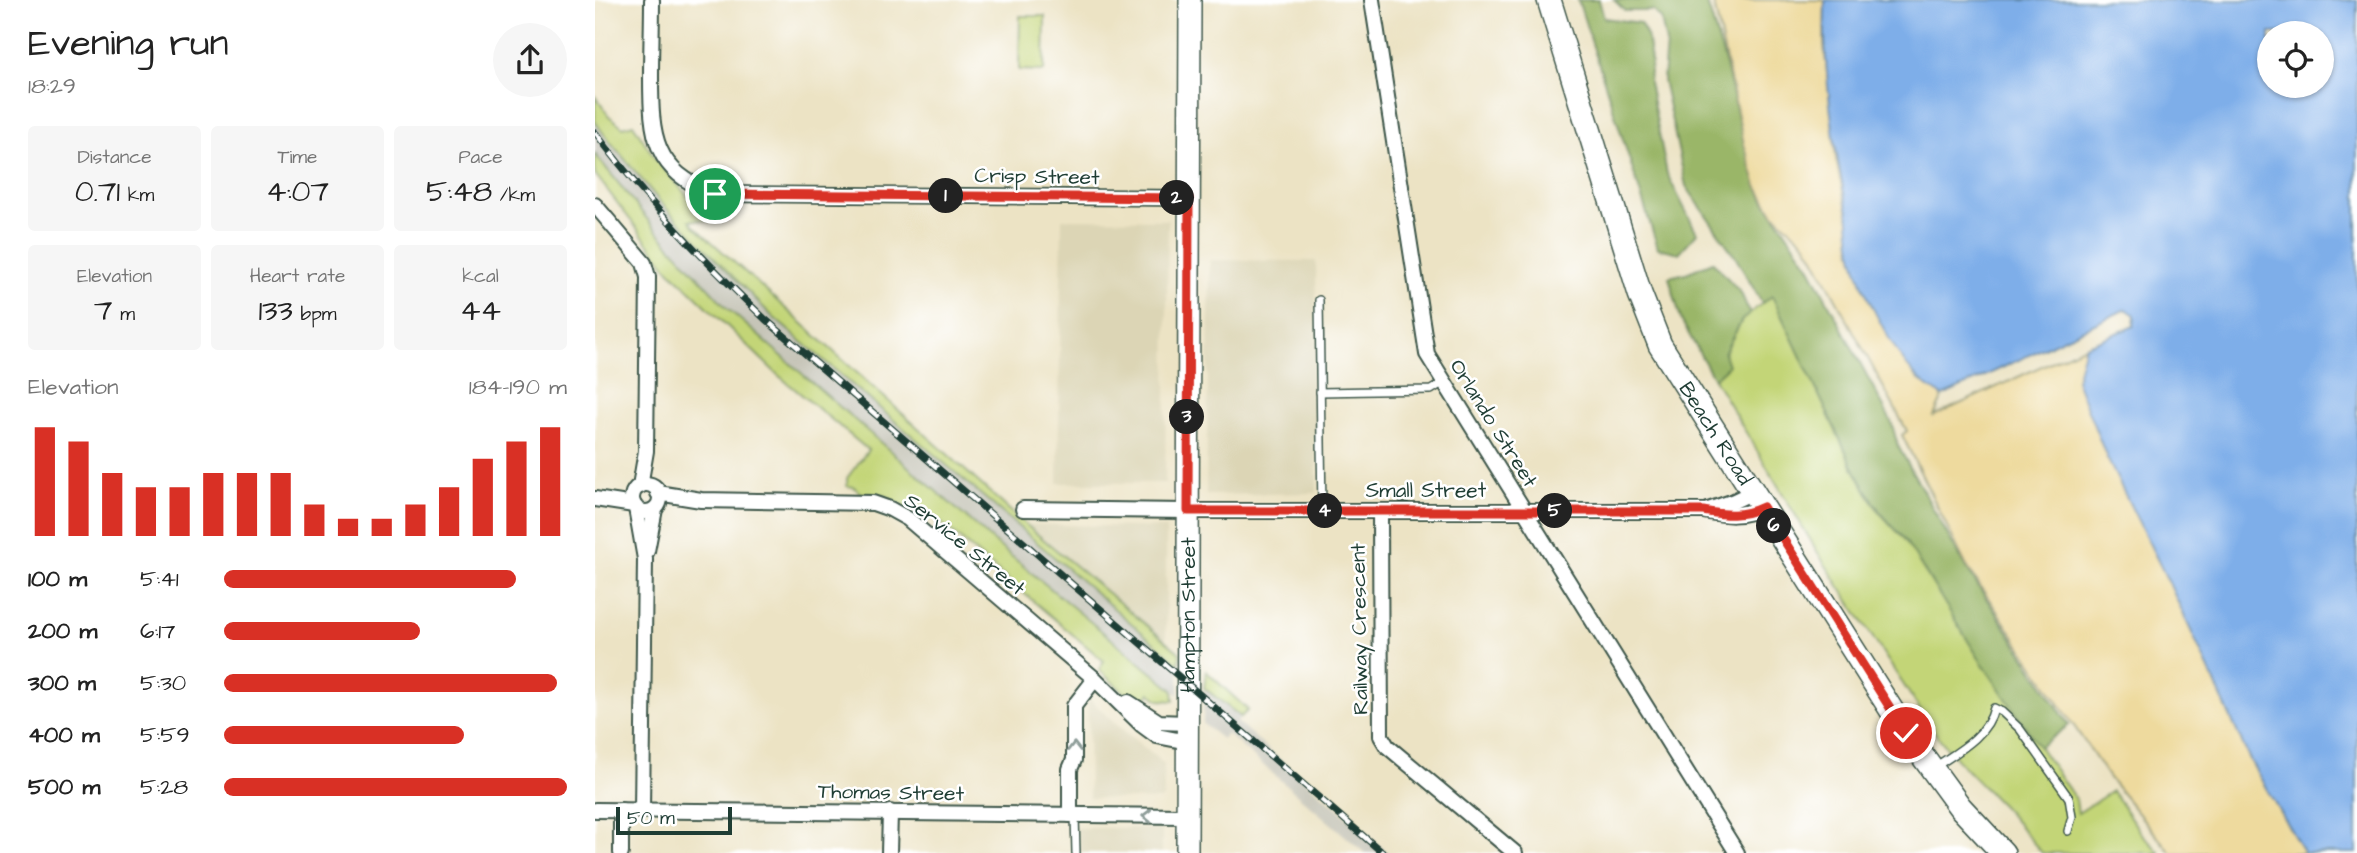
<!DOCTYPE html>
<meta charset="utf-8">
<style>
:root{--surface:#fff;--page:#f6f6f6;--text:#222;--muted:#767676;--accent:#d93025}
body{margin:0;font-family:"Architects Daughter",sans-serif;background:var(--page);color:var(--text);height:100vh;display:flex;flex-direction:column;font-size:26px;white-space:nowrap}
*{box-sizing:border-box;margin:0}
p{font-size:23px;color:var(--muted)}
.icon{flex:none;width:38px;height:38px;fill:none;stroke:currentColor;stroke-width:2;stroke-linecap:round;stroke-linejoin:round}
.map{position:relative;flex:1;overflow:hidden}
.panel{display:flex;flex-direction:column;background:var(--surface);width:595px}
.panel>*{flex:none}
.controls{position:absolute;left:1662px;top:21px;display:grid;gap:14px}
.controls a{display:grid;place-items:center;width:77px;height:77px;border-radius:50%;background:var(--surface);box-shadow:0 2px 5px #0004;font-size:35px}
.scale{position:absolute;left:21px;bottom:18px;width:116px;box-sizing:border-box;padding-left:7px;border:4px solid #1f3d34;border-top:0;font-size:19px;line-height:24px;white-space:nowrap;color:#1f3d34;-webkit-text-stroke:5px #fff;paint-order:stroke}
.pin{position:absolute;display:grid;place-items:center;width:60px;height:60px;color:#fff;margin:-30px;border:4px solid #fff;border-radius:50%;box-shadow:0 2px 7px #0007}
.km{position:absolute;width:35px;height:35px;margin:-18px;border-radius:50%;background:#222;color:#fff;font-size:19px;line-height:35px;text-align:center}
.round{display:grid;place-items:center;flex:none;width:74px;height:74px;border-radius:37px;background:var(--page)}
.overview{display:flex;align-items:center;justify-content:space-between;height:119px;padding:0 28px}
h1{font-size:38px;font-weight:600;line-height:52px}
.stats{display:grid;grid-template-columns:repeat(3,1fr);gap:10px;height:119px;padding:7px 28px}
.stats div{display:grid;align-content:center;border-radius:7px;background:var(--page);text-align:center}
.stats b{font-size:30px;font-weight:600}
.stats small{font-size:19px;font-weight:400}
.stats p{font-size:19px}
.chart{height:196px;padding:14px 28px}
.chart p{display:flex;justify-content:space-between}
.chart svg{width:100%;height:126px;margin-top:7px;stroke:var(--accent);stroke-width:6}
ul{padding:0 28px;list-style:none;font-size:23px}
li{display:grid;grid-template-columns:112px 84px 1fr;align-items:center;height:52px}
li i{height:18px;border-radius:9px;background:var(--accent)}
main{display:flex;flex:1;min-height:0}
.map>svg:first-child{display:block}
.built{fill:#dcd5b5}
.industrial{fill:#c6c5b8}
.green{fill:#c3d577;stroke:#718956;stroke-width:2}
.forest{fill:#9ab668;stroke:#5c7a4e;stroke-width:2}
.sand{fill:#eeda9e;stroke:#868c69;stroke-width:2}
.water{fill:#7eaee9;stroke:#4e768e;stroke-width:2;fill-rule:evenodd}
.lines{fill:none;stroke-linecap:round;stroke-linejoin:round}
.lane-casing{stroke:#3e564a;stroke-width:10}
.street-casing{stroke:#3e564a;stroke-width:18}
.secondary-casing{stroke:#3e564a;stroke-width:24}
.primary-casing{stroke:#3e564a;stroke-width:26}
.lane{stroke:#fff;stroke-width:7}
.street{stroke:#fff;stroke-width:14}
.secondary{stroke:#fff;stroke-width:21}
.primary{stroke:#fff;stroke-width:23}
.rail-casing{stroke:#1f3d34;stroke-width:7}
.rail{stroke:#fff;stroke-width:4.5;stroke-dasharray:13;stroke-linecap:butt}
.oneway{stroke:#8f9e9a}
.route-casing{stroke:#fff;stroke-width:14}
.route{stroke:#d93025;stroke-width:9}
.labels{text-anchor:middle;stroke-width:5;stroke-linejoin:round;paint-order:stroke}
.street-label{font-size:21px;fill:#1f3d34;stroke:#fff}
</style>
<main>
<section class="panel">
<div class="overview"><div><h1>Evening run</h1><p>18:29</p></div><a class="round"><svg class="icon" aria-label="share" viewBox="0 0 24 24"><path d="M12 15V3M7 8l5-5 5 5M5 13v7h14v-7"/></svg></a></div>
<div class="stats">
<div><p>Distance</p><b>0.71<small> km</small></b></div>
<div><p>Time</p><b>4:07</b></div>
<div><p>Pace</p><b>5:48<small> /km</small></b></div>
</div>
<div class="stats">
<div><p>Elevation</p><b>7<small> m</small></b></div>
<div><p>Heart rate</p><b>133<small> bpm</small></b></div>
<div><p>kcal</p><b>44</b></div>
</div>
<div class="chart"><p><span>Elevation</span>184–190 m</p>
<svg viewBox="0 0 160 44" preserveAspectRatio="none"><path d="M5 44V6M15 44V11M25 44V22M35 44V27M45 44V27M55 44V22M65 44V22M75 44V22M85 44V33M95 44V38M105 44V38M115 44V33M125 44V27M135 44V17M145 44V11M155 44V6"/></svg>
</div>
<ul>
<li><b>100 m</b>5:41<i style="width:85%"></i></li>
<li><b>200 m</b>6:17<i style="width:57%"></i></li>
<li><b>300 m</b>5:30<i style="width:97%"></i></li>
<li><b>400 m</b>5:59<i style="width:70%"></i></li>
<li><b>500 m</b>5:28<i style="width:100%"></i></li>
</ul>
</section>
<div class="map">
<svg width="1762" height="853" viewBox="0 0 1762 853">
<rect width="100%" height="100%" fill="#fff"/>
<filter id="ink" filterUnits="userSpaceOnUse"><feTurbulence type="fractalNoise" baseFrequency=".0143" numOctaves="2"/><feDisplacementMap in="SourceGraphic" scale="14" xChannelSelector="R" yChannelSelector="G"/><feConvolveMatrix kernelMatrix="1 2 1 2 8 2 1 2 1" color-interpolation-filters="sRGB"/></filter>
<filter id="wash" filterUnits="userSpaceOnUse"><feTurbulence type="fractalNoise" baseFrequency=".00686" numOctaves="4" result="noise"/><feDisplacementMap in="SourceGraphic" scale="28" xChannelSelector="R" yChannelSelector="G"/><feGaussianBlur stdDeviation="1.57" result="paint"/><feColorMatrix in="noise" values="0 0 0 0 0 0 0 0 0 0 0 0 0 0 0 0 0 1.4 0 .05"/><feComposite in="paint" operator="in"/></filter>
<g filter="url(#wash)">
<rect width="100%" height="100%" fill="#ece3c4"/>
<!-- built -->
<g class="built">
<path d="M467,219l106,1 -3,263h-107z"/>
<path d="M615,260l106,1 1,232 -111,2z"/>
<path d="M430,524l141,4v115z"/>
<path d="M493,697l25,25 51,42v33l-4,3 -71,-2z"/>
<rect x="478" y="828" width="89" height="25"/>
</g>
<!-- industrial -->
<g class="industrial">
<path d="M0,121l66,82 112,114 406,347v31l-186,-154 -266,-233 -71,-78 -61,-75z"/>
<path d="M609,688l37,29 -4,5 152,131h-24l-138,-119 -5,5 -19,-15z"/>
</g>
<!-- green -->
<g class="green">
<path d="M425,16h25l-1,55 -25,-1z"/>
<path d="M0,96l14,20 14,11 10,-3 23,36 42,48h11l3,13 -22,-1 3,5 332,299 155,129 -1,11 -406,-347 -112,-114 -58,-70 -8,-12z"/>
<path d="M0,154l61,76 71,78 266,233 180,149 1,11 -15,-1 -9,-7 -11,13 -40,-36 5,-9 -181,-153 -11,5 -26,-17 -26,-3 -6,-6 -7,-1v-8l21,-28 -90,-75 -109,-105 -74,-96z"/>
<path d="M1177,295l83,176 24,41 26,28 138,212 33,48 2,13 34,-22 30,43 18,19h-118l-36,-43 -49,-50 -22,-27 -112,-172 -109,-182 14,-13 -4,-12 18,-34z"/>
<path d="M611,671l42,39 -7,7 -37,-29z"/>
</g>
<!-- forest -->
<g class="forest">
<path d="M983,0h21l5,18 36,5 7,13 4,25 -2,21 18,92 30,59 -18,20 -21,-5z"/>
<path d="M1019,0h92l20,65 18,79 13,42 7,14 45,66 82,155 7,25 67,120 104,159 -30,22 -59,-87 -75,-120 -25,-28 -25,-41 -83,-175 -10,7 -26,-45 -50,-72 -23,-106 3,-37 -5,-24 -8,-8h-28z"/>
<path d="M1118,262l28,31 9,21 -8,6 -18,33 4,13 -14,13 -33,-59 -12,-43 17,-4z"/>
</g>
<!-- sand -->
<path class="sand" d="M1118,0h112l-1,44 12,115 14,64 1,26 13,38 54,92 25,17 -9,20 151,-70 -9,34 31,78 64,129 80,175 53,91h-133l-62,-75 -143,-213 -64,-130 5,-4 -94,-175 -8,-13 -32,-30 -16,-27 -13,-42z"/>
<!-- water -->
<path class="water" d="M1230,0h532v853h-53l-53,-91 -80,-175 -64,-129 -31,-78 9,-34 49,-20 1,-11 -9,-6 -183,87c-9,-6 -19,-11 -26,-19 -25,-26 -59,-92 -65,-127 -3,-14 -2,-29 -5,-43 -15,-69 -24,-136 -22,-207zM1675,33h52v53h-52z"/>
</g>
<g filter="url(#ink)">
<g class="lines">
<!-- lane casing -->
<g class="lane-casing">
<g id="lane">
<path d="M724,300l3,211"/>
<path d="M725,392l111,-2 13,-8"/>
<path d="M1340,767c22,-15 53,-31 59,-59l8,4 18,17 49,69 3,19 -4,14"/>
<path d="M480,815l1,38"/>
</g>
</g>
<!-- street casing -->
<g class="street-casing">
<g id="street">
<path d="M57,0c0,26 -1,51 -1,77 0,59 2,94 64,117l474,4"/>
<path d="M777,0l55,354 310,499"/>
<path d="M0,205l49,58 4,14 -2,174 -6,35"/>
<circle cx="51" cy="498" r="14"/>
<path d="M63,493l43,7 172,3 17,6 18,10 187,160 47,46 15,11 31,6"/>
<path d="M0,499l39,6"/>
<path d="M41,508l9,51 -3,251"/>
<path d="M428,509l165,2h515c22,4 39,7 60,-4"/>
<path d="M1113,510l26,-9 19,-9"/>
<path d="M785,512l1,224 6,10 128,107"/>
<path d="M52,551l8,-42"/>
<path d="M533,702l31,20 28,1"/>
<path d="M0,810l592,6"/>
<path d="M26,810v43"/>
<path d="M475,815v-46l4,-9v-54l21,-27"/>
<path d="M294,853l1,-41"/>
</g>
</g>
<!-- secondary casing -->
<g class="secondary-casing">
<g id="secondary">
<path id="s1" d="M592,853l3,-853"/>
</g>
</g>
<!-- primary casing -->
<g class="primary-casing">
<g id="primary">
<path id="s2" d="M954,0l91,294 20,51 246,388 54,74 43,46"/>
</g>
</g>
<!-- lane -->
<use href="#lane" class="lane"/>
<!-- street -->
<use href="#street" class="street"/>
<!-- secondary -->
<use href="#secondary" class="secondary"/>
<!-- primary -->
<use href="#primary" class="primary"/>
<!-- rail casing -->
<g class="rail-casing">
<path id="rail" d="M0,132c50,68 109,129 170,187l618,534"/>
</g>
<!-- rail -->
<use href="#rail" class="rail"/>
</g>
<!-- one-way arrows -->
<defs><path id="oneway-chevron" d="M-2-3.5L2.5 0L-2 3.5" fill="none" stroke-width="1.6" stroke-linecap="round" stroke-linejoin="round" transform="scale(1.75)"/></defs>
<g class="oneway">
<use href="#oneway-chevron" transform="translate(479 747) rotate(-90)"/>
<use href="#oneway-chevron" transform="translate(552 816) rotate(-179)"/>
</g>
</g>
<g class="lines" filter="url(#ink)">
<!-- route casing -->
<g class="route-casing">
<path id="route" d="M120,194l474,4 -1,313h515c22,4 39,6 60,-4l143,226"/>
</g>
<!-- route -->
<use href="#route" class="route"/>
</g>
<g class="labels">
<!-- street labels -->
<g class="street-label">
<text transform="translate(442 176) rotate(1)" y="7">Crisp Street</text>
<text transform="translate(899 423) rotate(58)" y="7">Orlando Street</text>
<text dy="7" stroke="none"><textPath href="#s2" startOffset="467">Beach Road</textPath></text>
<text x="831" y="497">Small Street</text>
<text transform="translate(370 544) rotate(39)" y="7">Service Street</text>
<text dy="7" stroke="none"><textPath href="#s1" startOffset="238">Hampton Street</textPath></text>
<text transform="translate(764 629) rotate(-91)" y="7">Railway Crescent</text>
<text transform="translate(296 792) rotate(1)" y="7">Thomas Street</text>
</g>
</g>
</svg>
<div class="controls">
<a><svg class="icon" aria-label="locate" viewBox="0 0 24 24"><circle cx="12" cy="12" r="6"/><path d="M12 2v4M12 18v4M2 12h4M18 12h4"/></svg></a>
</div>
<div class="scale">50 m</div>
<div class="pin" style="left:120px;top:194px;background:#1e9e55"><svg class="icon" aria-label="arrive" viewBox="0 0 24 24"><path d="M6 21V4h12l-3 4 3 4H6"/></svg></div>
<div class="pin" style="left:1311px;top:733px;background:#d93025"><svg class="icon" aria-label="check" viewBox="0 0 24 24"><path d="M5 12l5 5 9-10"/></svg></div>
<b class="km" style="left:351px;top:196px">1</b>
<b class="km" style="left:582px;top:198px">2</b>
<b class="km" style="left:592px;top:417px">3</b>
<b class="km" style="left:730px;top:511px">4</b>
<b class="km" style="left:960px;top:511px">5</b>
<b class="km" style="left:1179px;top:526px">6</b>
</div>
</main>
